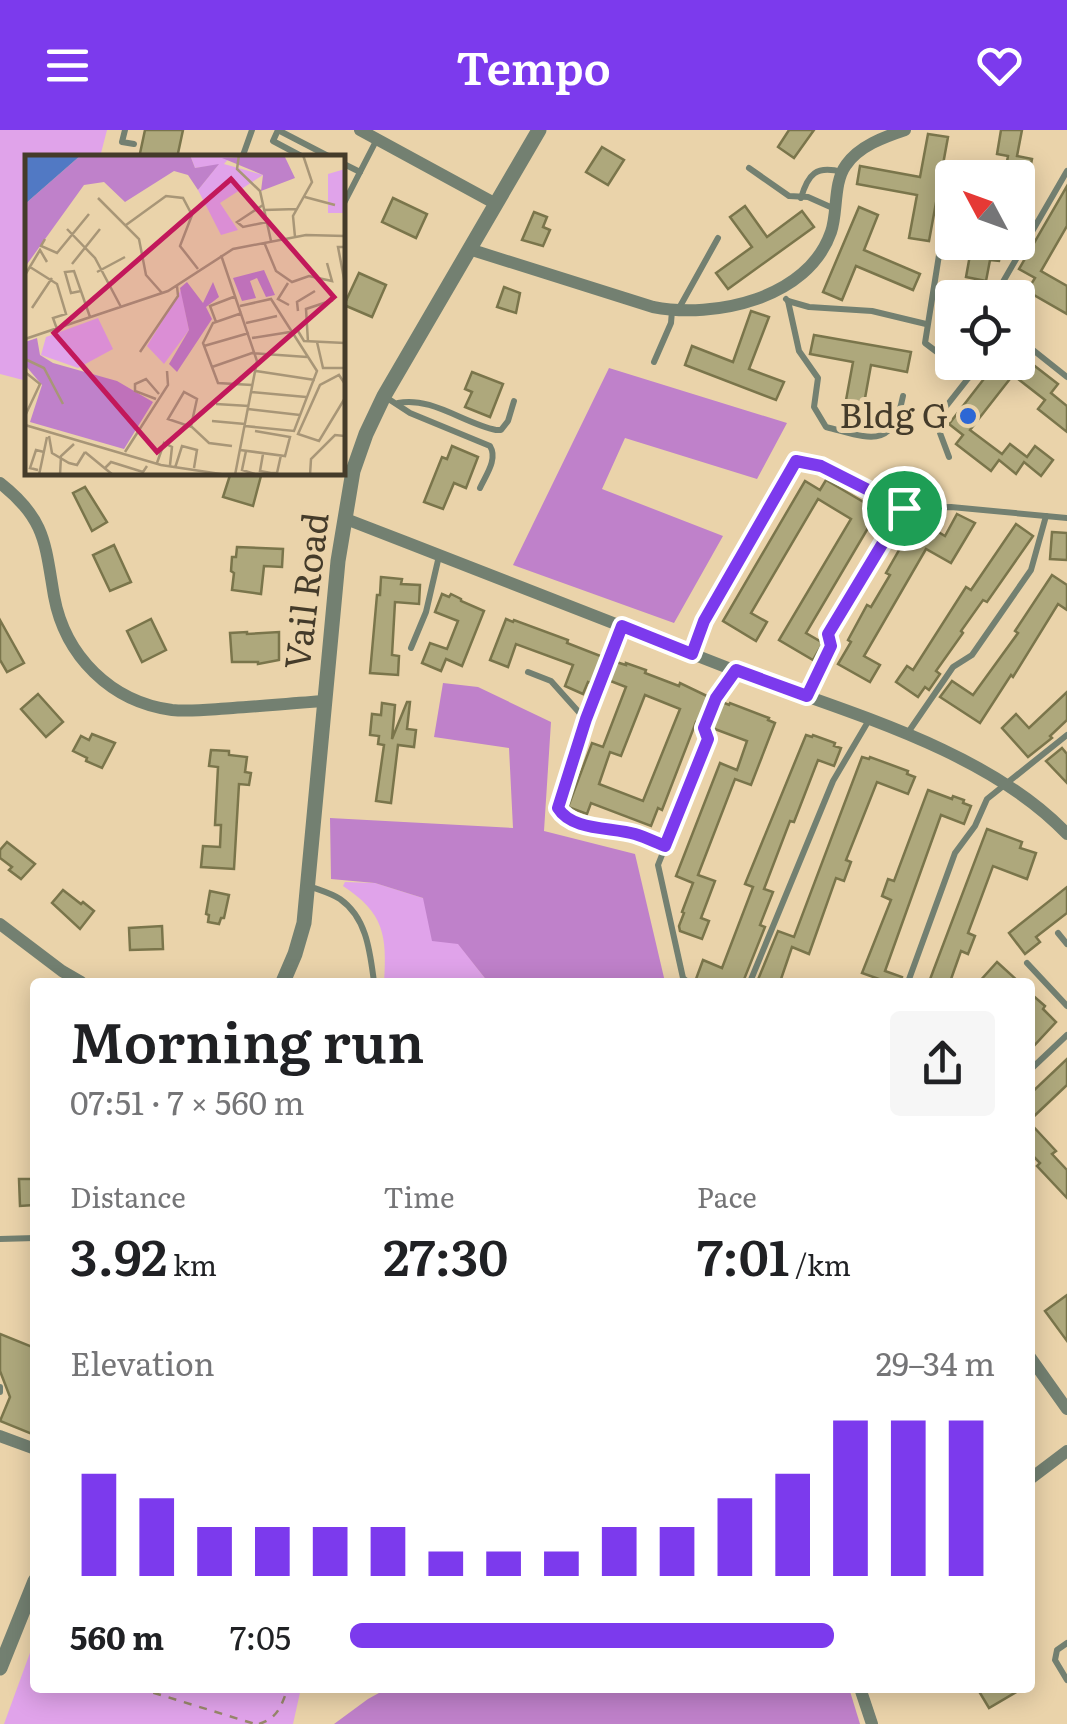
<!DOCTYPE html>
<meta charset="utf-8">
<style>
:root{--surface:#fff;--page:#f6f6f6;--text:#202124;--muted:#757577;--accent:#7c3aed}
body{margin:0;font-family:Literata,serif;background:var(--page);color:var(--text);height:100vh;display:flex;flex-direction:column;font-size:38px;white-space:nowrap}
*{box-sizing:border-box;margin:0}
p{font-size:32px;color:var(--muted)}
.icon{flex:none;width:55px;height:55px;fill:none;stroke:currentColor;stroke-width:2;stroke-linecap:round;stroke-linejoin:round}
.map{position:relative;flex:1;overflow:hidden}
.sheet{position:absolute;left:30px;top:848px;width:1005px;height:715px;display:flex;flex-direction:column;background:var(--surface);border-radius:10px;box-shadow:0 5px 25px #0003}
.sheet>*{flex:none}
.needle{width:65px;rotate:311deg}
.fabs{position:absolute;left:935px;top:30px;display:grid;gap:20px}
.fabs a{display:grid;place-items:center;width:100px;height:100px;border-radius:10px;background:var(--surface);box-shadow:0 5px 25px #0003;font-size:50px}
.pin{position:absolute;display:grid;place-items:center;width:85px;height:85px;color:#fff;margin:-42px;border:5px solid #fff;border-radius:50%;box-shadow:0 2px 10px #0007}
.round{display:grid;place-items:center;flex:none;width:105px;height:105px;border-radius:10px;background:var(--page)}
.overview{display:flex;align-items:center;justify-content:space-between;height:170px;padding:0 40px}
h1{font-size:55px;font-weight:600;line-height:75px}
.metrics{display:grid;grid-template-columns:repeat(3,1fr);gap:15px;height:170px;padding:10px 40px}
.metrics div{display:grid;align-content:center}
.metrics b{font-size:50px;font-weight:600}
.metrics small{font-size:28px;font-weight:400}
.metrics p{font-size:28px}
.chart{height:280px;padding:20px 40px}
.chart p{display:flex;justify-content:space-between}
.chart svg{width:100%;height:180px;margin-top:10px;stroke:var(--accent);stroke-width:6}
ul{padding:0 40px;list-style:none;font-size:32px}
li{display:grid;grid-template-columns:160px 120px 1fr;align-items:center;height:75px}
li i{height:25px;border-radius:12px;background:var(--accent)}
header{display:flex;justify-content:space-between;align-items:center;height:130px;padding:0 40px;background:var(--accent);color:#fff;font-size:45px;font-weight:600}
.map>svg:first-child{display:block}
.green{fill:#e0a3ea}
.forest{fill:#bf81ca}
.building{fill:#aea87c;stroke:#7a754b;stroke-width:2.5;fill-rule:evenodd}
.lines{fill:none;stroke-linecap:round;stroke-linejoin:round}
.path{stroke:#97876a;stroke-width:2.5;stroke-dasharray:8 8;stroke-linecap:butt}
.service{stroke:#738071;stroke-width:6}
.minor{stroke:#738071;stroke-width:12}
.tertiary{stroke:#738071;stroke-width:15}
.route-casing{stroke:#fff;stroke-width:20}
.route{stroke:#7c3aed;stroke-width:12}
.poi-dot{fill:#2d67d5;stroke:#ead3aa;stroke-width:4}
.labels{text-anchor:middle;stroke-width:10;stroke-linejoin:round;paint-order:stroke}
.poi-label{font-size:35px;fill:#443b2a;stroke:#ead3aa;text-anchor:end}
.street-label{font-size:35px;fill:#443b2a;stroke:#ead3aa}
.inset-road{fill:none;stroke:#a89677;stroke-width:2.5}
.view{fill:#c2185b;fill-opacity:0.15;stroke:#c2185b;stroke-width:5}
.inset-edge{fill:none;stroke:#443b2a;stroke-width:5}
</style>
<header><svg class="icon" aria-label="menu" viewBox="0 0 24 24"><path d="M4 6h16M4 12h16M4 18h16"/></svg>Tempo<svg class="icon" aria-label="heart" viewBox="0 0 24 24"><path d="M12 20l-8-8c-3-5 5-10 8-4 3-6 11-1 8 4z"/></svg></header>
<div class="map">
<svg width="1067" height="1594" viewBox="0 0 1067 1594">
<rect width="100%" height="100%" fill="#ead3aa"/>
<!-- green -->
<g class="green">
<path d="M0,0h107l-7,27 -72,1 -1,223 -27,-7z"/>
<path d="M345,752l30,1 48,15 65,84h-104c3,-47 0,-69 -41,-96z"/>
<path d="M35,1509v49h266l-8,36h-289z"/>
</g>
<!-- forest -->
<g class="forest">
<path d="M609,238l178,55 -30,56 -132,-41 -23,51 121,47 -49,87 -161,-58z"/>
<path d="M443,553l35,4 73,35 -7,109 91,23 30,128h-177l-30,-38 -26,-3 -9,-43 -48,-15 -44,-4 -1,-61 183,10 -4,-80 -75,-11z"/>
<path d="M388,1558h461l11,36h-526l34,-25z"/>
</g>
<!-- building -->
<g class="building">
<path d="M145,0h38l-6,28h-38z"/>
<path d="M789,0h25l-20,28 -16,-11z"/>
<path d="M1001,0h21l-5,26 15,3 -9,47h-5v-28h-14l4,-22 -11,-2z"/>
<path d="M928,4l20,3 -19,104 -20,-3 8,-43 -60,-11 3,-18 60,11z"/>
<path d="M602,17l22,13 -16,25 -22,-13z"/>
<path d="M1067,56v40l-26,45 26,15v28l-40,-23 8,-13 -16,-9z"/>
<path d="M393,68l34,16 -11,24 -34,-16z"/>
<path d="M745,76l22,31 35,-26 12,16 -86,62 -12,-16 36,-26 -22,-30z"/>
<path d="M859,77l19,8 -14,35 56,24 -7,16 -57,-24 -14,34 -19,-8z"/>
<path d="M534,82l13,5 -4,10 7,3 -7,16 -21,-6z"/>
<path d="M981,112h21l-3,19 -9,-1 -4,21 -20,-4 4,-22 9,2z"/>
<path d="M359,143l27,12 -14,32 -28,-12z"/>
<path d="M504,157l16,6 -4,20 -19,-6z"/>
<path d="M751,181l18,6 -20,52 35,13 -8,18 -91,-35 7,-19 41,16z"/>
<path d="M814,205l97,17 -4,20 -36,-7 -11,61 -18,-4 11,-60 -43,-8z"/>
<path d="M1018,223l40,31 -7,9 16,13v26l-29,-23 7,-9 -32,-25 -43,55 32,24 8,-10 17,13 8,-11 18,14 -12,16 -17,-14 -8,12 -17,-14 -8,11 -35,-27 7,-9 -14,-11 48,-62h21z"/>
<path d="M472,242l31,12 -13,33 -25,-10 7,-15 -7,-3z"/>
<path d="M452,316l26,11 -12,31 -12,-5 -11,26 -19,-7 18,-45 5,2z"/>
<path d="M231,342h31l-9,34 -30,-9z"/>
<path d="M826,350l58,34 -10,17 -6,-3 -62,105 17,10 -10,17 -34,-20 72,-121 -33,-20 -67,114 16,9 -11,19 -33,-20 82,-140 15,9z"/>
<path d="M85,357l22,35 -15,9 -19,-38z"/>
<path d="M957,384l18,9 -24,40 -25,-14 -62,107 16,9 -10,17 -32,-18 13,-22 -3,-2 19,-35 4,2 19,-32 -4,-2 20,-35 9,5 10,-19 20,12z"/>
<path d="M1016,394l17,12 -46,66 -4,-2 -22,31 2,2 -27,38 4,3 -11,16 -4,-3 -7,10 -22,-15 11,-16 6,4 53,-83 5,3z"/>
<path d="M1052,402l15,1v27l-17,-1z"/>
<path d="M114,415l17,37 -21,9 -17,-36z"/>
<path d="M237,417l46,2 -1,18 -18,-1 -3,28 -29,-4 2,-17 -3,-2 1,-14h4z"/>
<path d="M1052,445l15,10v25l-9,-6 -45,73 -2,-2 -31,48 -40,-26 12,-16 21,14 45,-62 -3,-2z"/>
<path d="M381,447l21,2 -1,5 19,1 -1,19 -24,-2 -3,53 7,1 -1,19 -28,-2 7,-78h3z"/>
<path d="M442,464l7,3 2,-3 10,5v2l23,10 -22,55 -16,-7 -5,12 -19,-8 8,-20 17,6 11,-28 -23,-9z"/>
<path d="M151,489l15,31 -24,12 -15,-31z"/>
<path d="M506,489l7,3 1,-2 54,20 -1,3 36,14 -8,19 -5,7 -2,-1 -5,12 -18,-8 8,-21 -57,-21 -8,23 -18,-7z"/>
<path d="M0,490l24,43 -17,9 -7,-12z"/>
<path d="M247,502v2l32,-2v28l-21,4v-2h-26l-2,-29z"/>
<path d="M616,532l10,3v-2l20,7 -1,3 34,13 1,-3 29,14 -10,26 -3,-1 -34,88 -4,-2 -7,18 -60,-23 -4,11 -19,-7 24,-64 11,4 23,-60 -18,-7zM645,565l35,14 -37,92 -44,-17 11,-32 11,4z"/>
<path d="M1067,562v28l-17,16 2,2 -24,19 -26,-29 14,-14 13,14z"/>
<path d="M38,564l25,28 -17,15 -25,-28z"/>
<path d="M407,572h3l-3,27 9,1 -2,17 -16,-2 -7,58 -15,-2 8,-56 -6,-1 1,-8 -9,-1 2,-21 9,1 1,-12 13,2 -3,34z"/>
<path d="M722,572l7,3 1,-2 39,15 -1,2 7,3 -24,62 -16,-6 -37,96 17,6 -14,37 8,3 -7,18 -22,-8 -1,-5 5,-13 -2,-1 11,-29 -17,-7 44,-113 17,7 10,-29 -35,-13z"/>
<path d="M92,604l23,9 -13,25 -16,-7 1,-3 -14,-7 8,-15 8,4z"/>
<path d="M806,605l6,2 1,-2 22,8 -1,3 7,2 -7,18 -16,-6 -24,62 -4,-1 -26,68 9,3 -13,33 5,2 -22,55h-39l-8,-3 7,-19 19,8 31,-81 -8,-3z"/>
<path d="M1062,618l5,6v29l-21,-22z"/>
<path d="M211,620l18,1v4l18,2 -2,15 6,1 -2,12 -10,-1 -5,85 -33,-2 2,-21 17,1 1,-22h-6l3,-58 -9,-1z"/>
<path d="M862,627l7,2 1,-2 38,14 -1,3 8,3 -7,17 -31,-12 -31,78 5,2 -7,19 -8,-3 -27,76 -17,-7 -12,35h-23l21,-51 16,6z"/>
<path d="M928,660l24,9 1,-3 11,4 -1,3 8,3 -7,18 -23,-9 -56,156 17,6 -1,5h-23l1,-3 -17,-6 29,-73 -9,-4 6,-17 6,2z"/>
<path d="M987,699l35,13 -2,6 16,5 -9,26 -34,-13 -25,67 7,3 -7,18 -7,-3 -11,31h-21z"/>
<path d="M7,712l28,22 -14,15 -12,-9 3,-3 -12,-9v-8z"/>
<path d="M1067,757v26l-31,24 4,5 -15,12 -16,-21z"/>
<path d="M63,760l18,14 2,-2 11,9 -14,18 -28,-26z"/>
<path d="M210,761l19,4 -5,23h-3l-2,6 -11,-2 1,-7 -3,-1z"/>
<path d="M162,796l1,23 -33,1 -1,-22z"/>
<path d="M997,832l22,20h-40z"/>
<path d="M1030,863l15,13 -2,3 13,13 -26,28z"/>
<path d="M1067,929v26l-37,35v-26z"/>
<path d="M1030,993l26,28 -4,3 15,16v28l-30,-32 3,-3 -10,-10z"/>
<path d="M19,1049h16l-1,26 -14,1z"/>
<path d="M1067,1165v46l-22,-30z"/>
<path d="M0,1204l35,14v80l-3,6 -32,-13 10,-24 -10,-26z"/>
<path d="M977,1558h46l-34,20z"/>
</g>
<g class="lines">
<!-- path -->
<g class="path">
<path d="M138,1558l117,36"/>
<path d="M259,1594c19,-6 22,-18 29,-36"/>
</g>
<!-- service -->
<g class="service">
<path d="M125,0l-3,12 12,2"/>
<path d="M242,28l10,-28"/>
<path d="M305,28l-32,-17 5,-11 54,28"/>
<path d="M342,33l18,9"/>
<path d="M749,38l40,28 19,1 27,12"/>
<path d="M801,68c7,-24 15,-33 41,-26"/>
<path d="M947,75l-22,138 45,34"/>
<path d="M342,77l34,-66"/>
<path d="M998,168l2,-11 67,-116"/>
<path d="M786,169l2,2 21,6 63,4 54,13"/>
<path d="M788,171l11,50 19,27 -4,29 12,20c44,11 66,24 77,-31"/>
<path d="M678,180l40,-72"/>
<path d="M1018,208l49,39"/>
<path d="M654,232l17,-39 1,-12"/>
<path d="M384,266l26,17 80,33c8,13 -4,29 -10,42"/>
<path d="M398,273c33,-7 67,21 98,27h5l7,-9 6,-20"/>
<path d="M949,327l-9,-24 4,-24 37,-47"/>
<path d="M622,497l-37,92 -26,89c13,23 52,19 76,26 10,3 20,8 30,12"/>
<path d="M411,518l15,-36 13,-56"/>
<path d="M692,523l12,-32 92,-160 25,5 83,42 47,-1 116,11"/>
<path d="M528,542l23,9 34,38"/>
<path d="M808,565l23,-50 -3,-11 76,-126"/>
<path d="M907,604l46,-67 19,-12 59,-85 15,-54"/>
<path d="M309,756c10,4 22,7 31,13 27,19 30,53 34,83"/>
<path d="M1058,803l9,11"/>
<path d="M1027,833l40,43"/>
<path d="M688,852l-5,-4 -25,-113 50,-126 -4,-11 12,-30 19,-26"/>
<path d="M750,852l83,-201 36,-61"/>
<path d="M908,852l47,-129 20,-27 12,-27 80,-64"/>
<path d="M1030,940l37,-35"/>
<path d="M0,1109l35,-1"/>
<path d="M0,1257v5"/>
<path d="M1067,1513l-10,7 -2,10 12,20"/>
</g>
<!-- minor -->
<g class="minor">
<path d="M360,0l136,74"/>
<path d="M469,119l184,58c61,12 155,-8 178,-75 7,-20 2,-49 15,-67 13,-19 38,-28 59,-35"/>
<path d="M0,353c46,36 45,61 54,113 11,60 57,106 118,114 20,2 41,-1 61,-2 31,-2 61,-5 92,-7"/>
<path d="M346,389c130,50 259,102 390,152 107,40 252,79 331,163"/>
<path d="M0,794l62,47 19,11"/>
<path d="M1030,1227l37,52"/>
<path d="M0,1306l35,13"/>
<path d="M1030,1349l37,-28"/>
<path d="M860,1558l12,36"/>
</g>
<!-- tertiary -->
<g class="tertiary">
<path d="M283,852l12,-28 9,-31 34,-362 15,-90 13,-37 18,-38 155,-266"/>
<path d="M0,1538l35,-87"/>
</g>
</g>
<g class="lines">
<!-- route casing -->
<g class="route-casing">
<path id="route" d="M796,331l25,5 83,42 -76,126 3,12 -24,50 -71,-26 -20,28 -12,30 4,11 -43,107c-10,-4 -20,-9 -30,-12 -24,-7 -63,-3 -77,-26l28,-89 36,-93 70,28 12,-33z"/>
</g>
<!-- route -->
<use href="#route" class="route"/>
</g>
<!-- markers -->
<circle class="poi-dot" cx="968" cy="286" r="10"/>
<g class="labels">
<!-- poi labels -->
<g class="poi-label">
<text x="948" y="298">Bldg G</text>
</g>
<!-- street labels -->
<g class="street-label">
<text transform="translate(307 461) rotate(-83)" y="12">Vail Road</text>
</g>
</g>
<!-- overview -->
<g transform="translate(25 25)">
<rect width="320" height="320" fill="#ead3aa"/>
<path d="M165,0h42l-8,9 39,11 -43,28 18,27 -17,5 -23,-45 20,-25 -23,3zM320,14v44h-17v-39zM156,135l8,40 -25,34 -17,-18zM73,163l15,31 -35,19 -37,-13 5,-18z" fill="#e0a3ea"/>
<path d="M56,0h109l5,13 24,-4 -21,26 -10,-15 -14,-4 -49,31 -21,-20 -20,3 -59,82v-63zM259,0l11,23 -34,13 2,-16 -41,-17zM239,115l11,25 -9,2 -9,-19 -7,3 6,17 -14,3 -9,-23zM162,127l16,21 10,-21 6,15 -13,10 6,12 -35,53 -8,-8 20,-34 -9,-42zM12,183l3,17 13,8 64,18 36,21 -29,47 -94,-27 12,-37 -17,-20v-23z" fill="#bf81ca"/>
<path d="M0,0h56l-56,49z" fill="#5179c4"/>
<path class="inset-road" d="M214,0l-2,14 23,22 11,50M280,42l30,8M73,43l41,41 7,36 16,18M238,50l-26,17 6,5 24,-5M239,55l33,-1M101,70l40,-29 17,2 9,17 -12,31 18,23M42,74l28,29 26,49M270,82l-2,-21 19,-34 -9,-27M20,84l-4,7 16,7 32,-39M239,87l12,29 16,11 17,-6 23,5 -5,-18M320,92h-7l7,37M196,100l36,106 -22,114M47,109l28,-35M5,112l27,17 9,30 -13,4 4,11M72,117l28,-15M0,120l15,-25 7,12M263,128l-10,16 11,6M56,136l-10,2 -6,-21 9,-1 16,46M215,151l31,-7 46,72 -23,60 -49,-5M7,153l20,-30M273,156l-1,-9 18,-11M217,158l-29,10 -10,20 15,40 34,2M191,167l-6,-16 26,-10M221,168l31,-7M273,176l6,10 41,2M227,183l38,-6M0,184l143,-48 65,-42 73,-14 39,1M283,187l-2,-33 27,-9M292,187l6,26h22M179,191l45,-13M115,197l38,-56 -1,-10M0,204l19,9 19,36M187,212l40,-14 55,4M231,216l59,9M0,217l15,12 -15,32M320,229l-6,-9 -19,10 -22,49 21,7 26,-43M227,237l54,5M131,244l-21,-8v-7l11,-5 13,15M191,249l33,2M223,254l52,6M187,266l33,3M0,270l136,40 66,10M166,271l6,-27 -13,-7 -16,27 24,8 17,16 23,3M24,281l3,17 17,10 8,2 8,-13M215,295l45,6 5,-19 -35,-6M221,296l-4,19 16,5M60,297l28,23M100,297l43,-67 -1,-14M238,299l-3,17 11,2h6l4,-18M132,308l7,-20 8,4 -2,18M80,313l6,-6 32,10 4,-6M150,313l7,-22 15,4 -3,18M13,315l-8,-2 6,-18 8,2M14,320l8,-38M35,320l1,-19 13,-12M285,320l1,-16 24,-24 10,1"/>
<path class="view" d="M206,24l103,118 -177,155 -103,-119z"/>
<rect width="320" height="320" class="inset-edge"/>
</g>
</svg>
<div class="fabs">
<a><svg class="needle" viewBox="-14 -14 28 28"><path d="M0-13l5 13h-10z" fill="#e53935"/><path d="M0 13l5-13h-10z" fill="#757577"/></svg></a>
<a><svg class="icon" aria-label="locate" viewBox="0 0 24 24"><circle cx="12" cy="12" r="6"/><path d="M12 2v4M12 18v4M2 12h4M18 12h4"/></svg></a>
</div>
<div class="pin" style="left:904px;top:378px;background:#1e9e55"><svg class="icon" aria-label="arrive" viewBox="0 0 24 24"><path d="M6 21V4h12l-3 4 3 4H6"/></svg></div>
<section class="sheet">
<div class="overview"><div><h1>Morning run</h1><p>07:51 · 7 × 560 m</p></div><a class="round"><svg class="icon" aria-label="share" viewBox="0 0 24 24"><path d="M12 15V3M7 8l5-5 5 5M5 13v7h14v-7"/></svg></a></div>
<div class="metrics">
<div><p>Distance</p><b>3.92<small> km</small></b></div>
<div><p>Time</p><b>27:30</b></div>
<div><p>Pace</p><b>7:01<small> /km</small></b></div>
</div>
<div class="chart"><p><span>Elevation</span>29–34 m</p>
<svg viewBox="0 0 160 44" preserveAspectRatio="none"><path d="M5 44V19M15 44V25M25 44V32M35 44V32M45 44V32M55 44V32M65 44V38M75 44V38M85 44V38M95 44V32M105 44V32M115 44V25M125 44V19M135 44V6M145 44V6M155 44V6"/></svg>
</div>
<ul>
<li><b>560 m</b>7:05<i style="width:75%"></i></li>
</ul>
</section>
</div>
